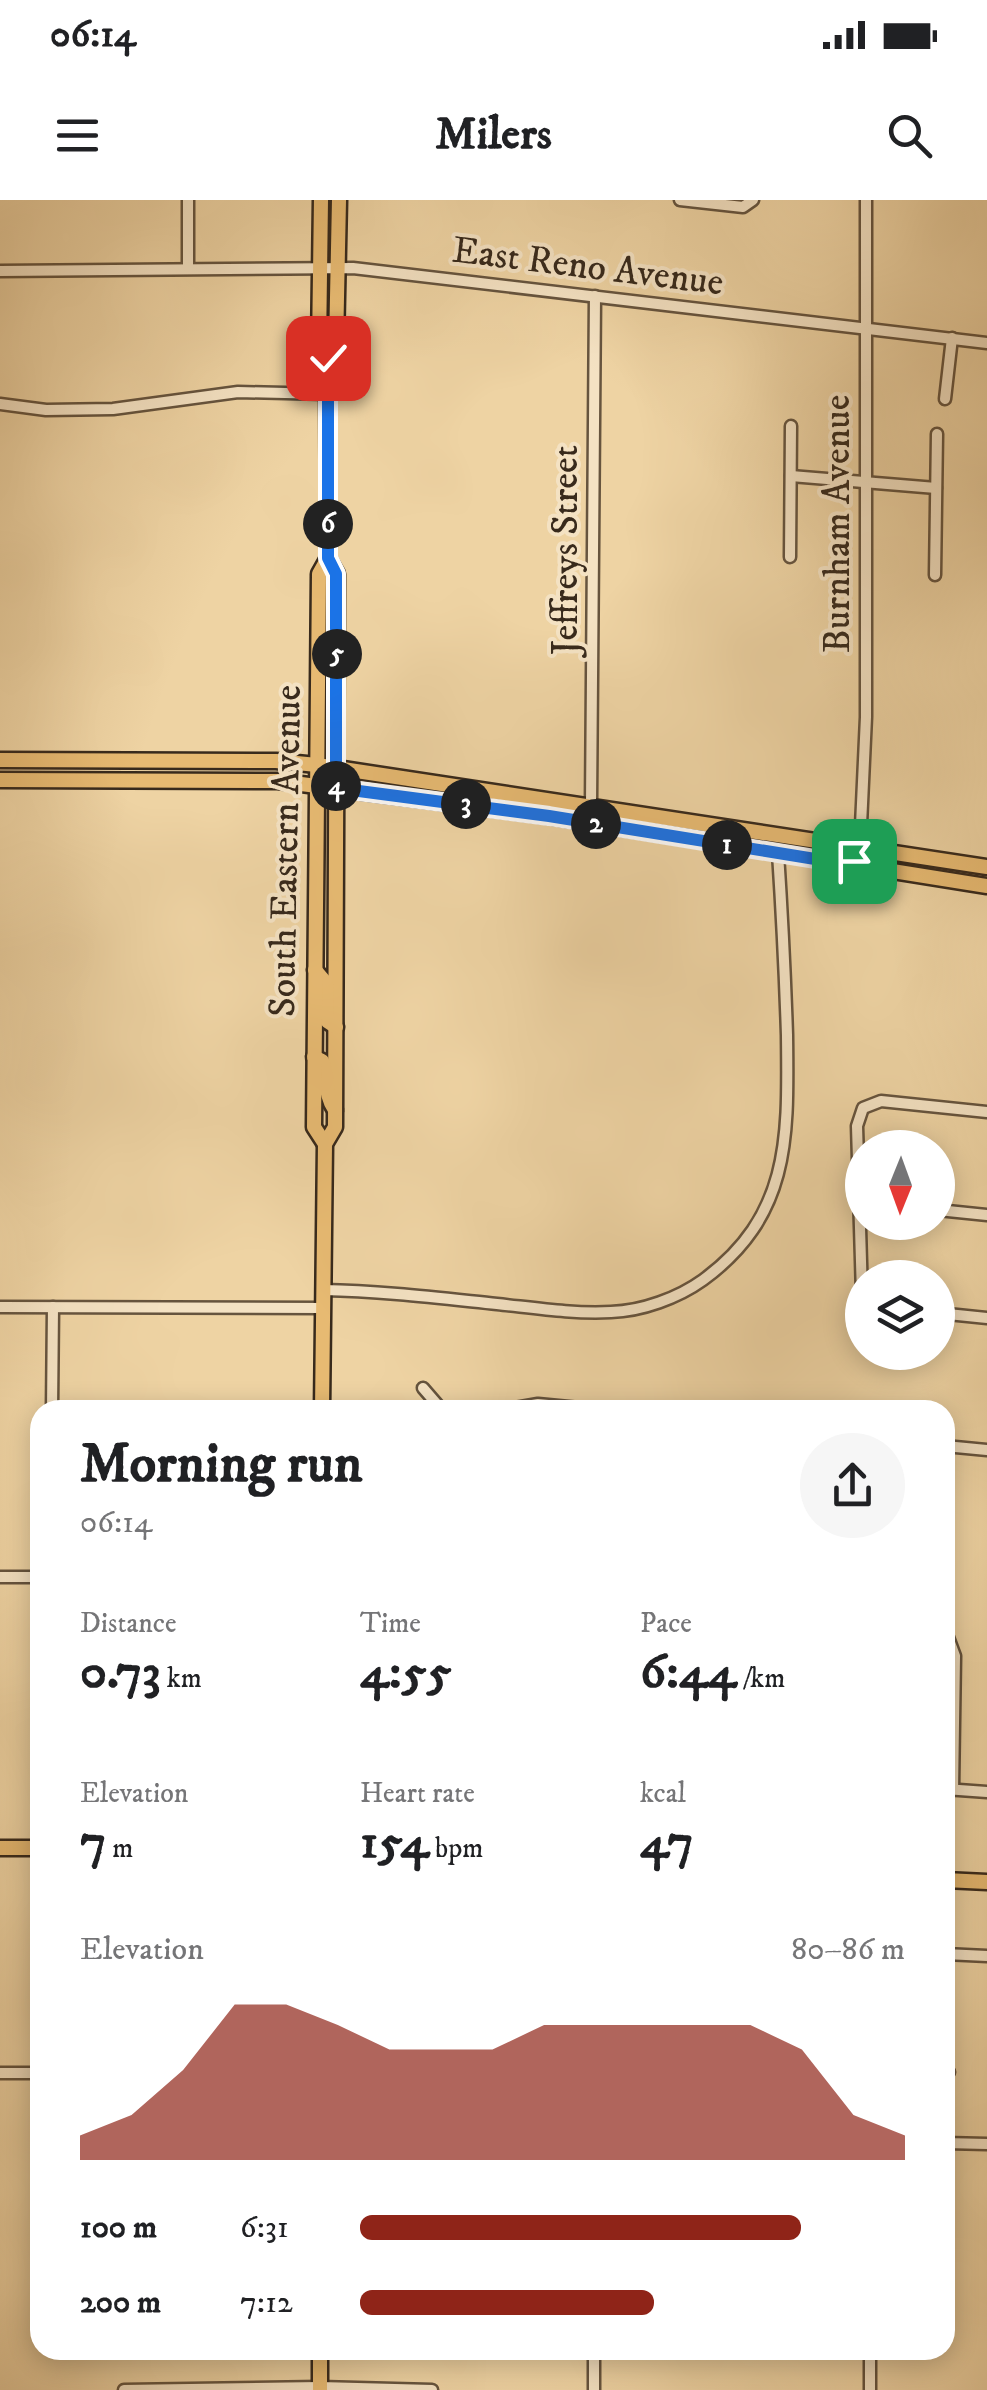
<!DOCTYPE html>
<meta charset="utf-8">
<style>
:root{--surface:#fff;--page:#f6f6f6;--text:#202124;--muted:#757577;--accent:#8f2418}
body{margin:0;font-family:"IM FELL DW Pica",serif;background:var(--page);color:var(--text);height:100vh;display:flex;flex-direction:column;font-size:38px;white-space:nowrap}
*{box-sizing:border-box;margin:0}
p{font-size:32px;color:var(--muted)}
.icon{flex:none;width:55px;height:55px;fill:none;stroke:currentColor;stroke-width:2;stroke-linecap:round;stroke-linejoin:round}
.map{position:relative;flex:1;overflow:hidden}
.side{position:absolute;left:30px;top:1200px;width:925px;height:960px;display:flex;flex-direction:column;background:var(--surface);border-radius:30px;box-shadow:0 5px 25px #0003}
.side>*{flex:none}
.needle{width:65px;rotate:181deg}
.tools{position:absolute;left:845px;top:930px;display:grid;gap:20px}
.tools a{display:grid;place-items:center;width:110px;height:110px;border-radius:50%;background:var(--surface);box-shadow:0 5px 25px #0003;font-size:50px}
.pin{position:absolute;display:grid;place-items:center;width:85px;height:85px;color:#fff;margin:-42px;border-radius:20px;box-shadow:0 5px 15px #0006}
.km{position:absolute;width:50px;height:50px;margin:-25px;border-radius:50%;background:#222;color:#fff;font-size:28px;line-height:50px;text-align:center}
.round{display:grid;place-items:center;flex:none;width:105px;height:105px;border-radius:52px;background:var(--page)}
.overview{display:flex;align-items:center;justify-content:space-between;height:170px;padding:0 50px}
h1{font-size:55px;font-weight:700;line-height:75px}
.stats{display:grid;grid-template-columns:repeat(3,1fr);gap:15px;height:170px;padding:10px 50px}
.stats div{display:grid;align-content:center}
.stats b{font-size:50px;font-weight:700}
.stats small{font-size:28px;font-weight:400}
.stats p{font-size:28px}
.chart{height:280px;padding:20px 50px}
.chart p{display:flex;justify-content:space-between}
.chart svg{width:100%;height:180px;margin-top:10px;fill:var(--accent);opacity:.7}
ul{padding:0 50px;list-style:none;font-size:32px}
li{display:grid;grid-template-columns:160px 120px 1fr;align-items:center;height:75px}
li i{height:25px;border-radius:12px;background:var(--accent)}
.status{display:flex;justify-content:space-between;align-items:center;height:70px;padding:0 50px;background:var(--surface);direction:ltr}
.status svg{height:28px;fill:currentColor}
header{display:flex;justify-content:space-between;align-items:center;height:130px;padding:0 50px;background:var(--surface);font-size:45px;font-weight:700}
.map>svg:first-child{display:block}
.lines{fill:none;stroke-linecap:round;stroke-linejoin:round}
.minor-casing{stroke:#66543e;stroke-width:15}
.major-casing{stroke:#382a1c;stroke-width:19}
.minor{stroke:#f4e2c3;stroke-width:10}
.major{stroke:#e7ba72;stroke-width:14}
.route-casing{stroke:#fff;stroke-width:20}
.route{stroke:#1a73e8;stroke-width:12}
.labels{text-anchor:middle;stroke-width:8;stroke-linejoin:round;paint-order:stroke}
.street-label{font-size:38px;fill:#382a1c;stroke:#f4e2c3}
</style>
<div class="status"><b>06:14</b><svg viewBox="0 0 49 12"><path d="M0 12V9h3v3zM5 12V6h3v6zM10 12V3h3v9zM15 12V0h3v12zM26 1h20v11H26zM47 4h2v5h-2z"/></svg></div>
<header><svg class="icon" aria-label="menu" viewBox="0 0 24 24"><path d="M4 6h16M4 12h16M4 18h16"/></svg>Milers<svg class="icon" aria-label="search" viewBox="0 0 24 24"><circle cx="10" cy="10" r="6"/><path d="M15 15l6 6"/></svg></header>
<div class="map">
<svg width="987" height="2190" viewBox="0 0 987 2190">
<rect width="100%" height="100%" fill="#eed3a3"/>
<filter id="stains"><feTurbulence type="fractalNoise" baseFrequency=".002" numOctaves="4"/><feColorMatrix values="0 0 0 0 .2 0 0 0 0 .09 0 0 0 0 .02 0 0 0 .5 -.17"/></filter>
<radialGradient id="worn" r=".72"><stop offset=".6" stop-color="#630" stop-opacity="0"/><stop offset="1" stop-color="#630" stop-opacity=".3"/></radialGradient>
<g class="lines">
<!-- minor casing -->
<g class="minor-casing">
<g id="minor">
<path d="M680,0l63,7 10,-7"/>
<path d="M188,68v-68"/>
<path d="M0,71l353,-3 634,75"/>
<path d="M945,199l7,-61"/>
<path d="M0,204l46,6 67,-1 125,-17 89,2"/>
<path d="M791,276l145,12"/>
<path d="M790,357l1,-131"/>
<path d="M935,375l2,-141"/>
<path d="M591,604l4,-508"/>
<path d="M860,647l6,-130v-517"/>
<path d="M938,1010l49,5"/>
<path d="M323,1090c59,1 116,8 174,14 38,4 76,10 114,8 31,-1 67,-14 92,-32 89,-65 85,-146 84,-245 -2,-61 -5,-121 -9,-182"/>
<path d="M862,1095l-5,-169 6,-18 18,-7 106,11"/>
<path d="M0,1107l323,1"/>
<path d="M938,1113l49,5"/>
<path d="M423,1188l19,22"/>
<path d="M52,1210l1,-103"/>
<path d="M502,1210l36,-6 62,6"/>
<path d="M945,1246l42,4"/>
<path d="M0,1377h40"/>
<path d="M945,1429l10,27 -2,134"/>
<path d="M945,1589l42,3"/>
<path d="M945,1754l42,2"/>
<path d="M945,1872h4"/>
<path d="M0,1873h40"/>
<path d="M945,1943l42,1"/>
<path d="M870,2150v40"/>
<path d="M124,2190l196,-3 112,3"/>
<path d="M594,2190v-40"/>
</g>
</g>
<!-- major casing -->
<g class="major-casing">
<g id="major">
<path d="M321,0l-2,147 8,11 1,200 9,16 -2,553 -10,17 -3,266"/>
<path d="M327,158l9,-12 3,-146"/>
<path d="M0,560l276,1 41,4 670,102"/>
<path d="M0,580l278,1 271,35 438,70"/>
<path d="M315,770l11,13 1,38 9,6"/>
<path d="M314,857l8,4c9,18 0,30 13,49"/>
<path d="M325,944l-11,-17 5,-553 9,-16"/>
<path d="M0,1648h40"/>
<path d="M945,1680l42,2"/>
<path d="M320,2150v40"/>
</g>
</g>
<!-- minor -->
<use href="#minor" class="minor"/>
<!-- major -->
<use href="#major" class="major"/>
</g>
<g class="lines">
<!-- route casing -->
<g class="route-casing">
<path id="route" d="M328,158v200l8,16v214l213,28 303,49 2,-4"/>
</g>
<!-- route -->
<use href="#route" class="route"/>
</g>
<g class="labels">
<!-- street labels -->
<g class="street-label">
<text transform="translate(588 65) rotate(7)" y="13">East Reno Avenue</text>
<text transform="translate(836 324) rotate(-90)" y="13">Burnham Avenue</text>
<text transform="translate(564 350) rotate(-90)" y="13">Jeffreys Street</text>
<text transform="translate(284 651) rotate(-89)" y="13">South Eastern Avenue</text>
</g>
</g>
<rect width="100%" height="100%" filter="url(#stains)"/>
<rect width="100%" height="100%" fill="url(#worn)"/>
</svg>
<div class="tools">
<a><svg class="needle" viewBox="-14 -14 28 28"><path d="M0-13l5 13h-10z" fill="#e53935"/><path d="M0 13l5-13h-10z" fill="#757577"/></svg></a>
<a><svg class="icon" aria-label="layers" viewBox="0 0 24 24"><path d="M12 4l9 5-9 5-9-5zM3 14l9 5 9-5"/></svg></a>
</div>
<div class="pin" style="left:854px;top:661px;background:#1e9e55"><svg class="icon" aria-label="arrive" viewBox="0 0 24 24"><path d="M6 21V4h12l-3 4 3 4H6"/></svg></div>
<div class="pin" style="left:328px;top:158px;background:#d93025"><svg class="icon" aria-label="check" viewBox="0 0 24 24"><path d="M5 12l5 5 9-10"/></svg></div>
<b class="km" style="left:727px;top:645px">1</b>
<b class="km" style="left:596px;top:624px">2</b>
<b class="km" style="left:466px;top:604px">3</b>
<b class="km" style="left:336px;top:586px">4</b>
<b class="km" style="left:337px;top:454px">5</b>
<b class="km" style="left:328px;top:324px">6</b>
<section class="side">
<div class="overview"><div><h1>Morning run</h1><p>06:14</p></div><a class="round"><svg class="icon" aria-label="share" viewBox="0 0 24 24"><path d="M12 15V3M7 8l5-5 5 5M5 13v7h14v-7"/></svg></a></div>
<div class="stats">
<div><p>Distance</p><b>0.73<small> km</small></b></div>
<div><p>Time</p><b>4:55</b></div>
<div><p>Pace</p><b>6:44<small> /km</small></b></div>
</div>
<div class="stats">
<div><p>Elevation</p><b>7<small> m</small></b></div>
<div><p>Heart rate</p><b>154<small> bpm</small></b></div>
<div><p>kcal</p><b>47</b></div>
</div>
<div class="chart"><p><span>Elevation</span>80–86 m</p>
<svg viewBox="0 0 160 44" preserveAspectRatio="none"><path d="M0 44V38L10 33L20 22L30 6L40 6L50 11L60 17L70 17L80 17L90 11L100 11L110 11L120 11L130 11L140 17L150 33L160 38V44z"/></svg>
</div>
<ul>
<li><b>100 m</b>6:31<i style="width:81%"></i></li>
<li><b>200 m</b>7:12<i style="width:54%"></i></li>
</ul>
</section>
</div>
